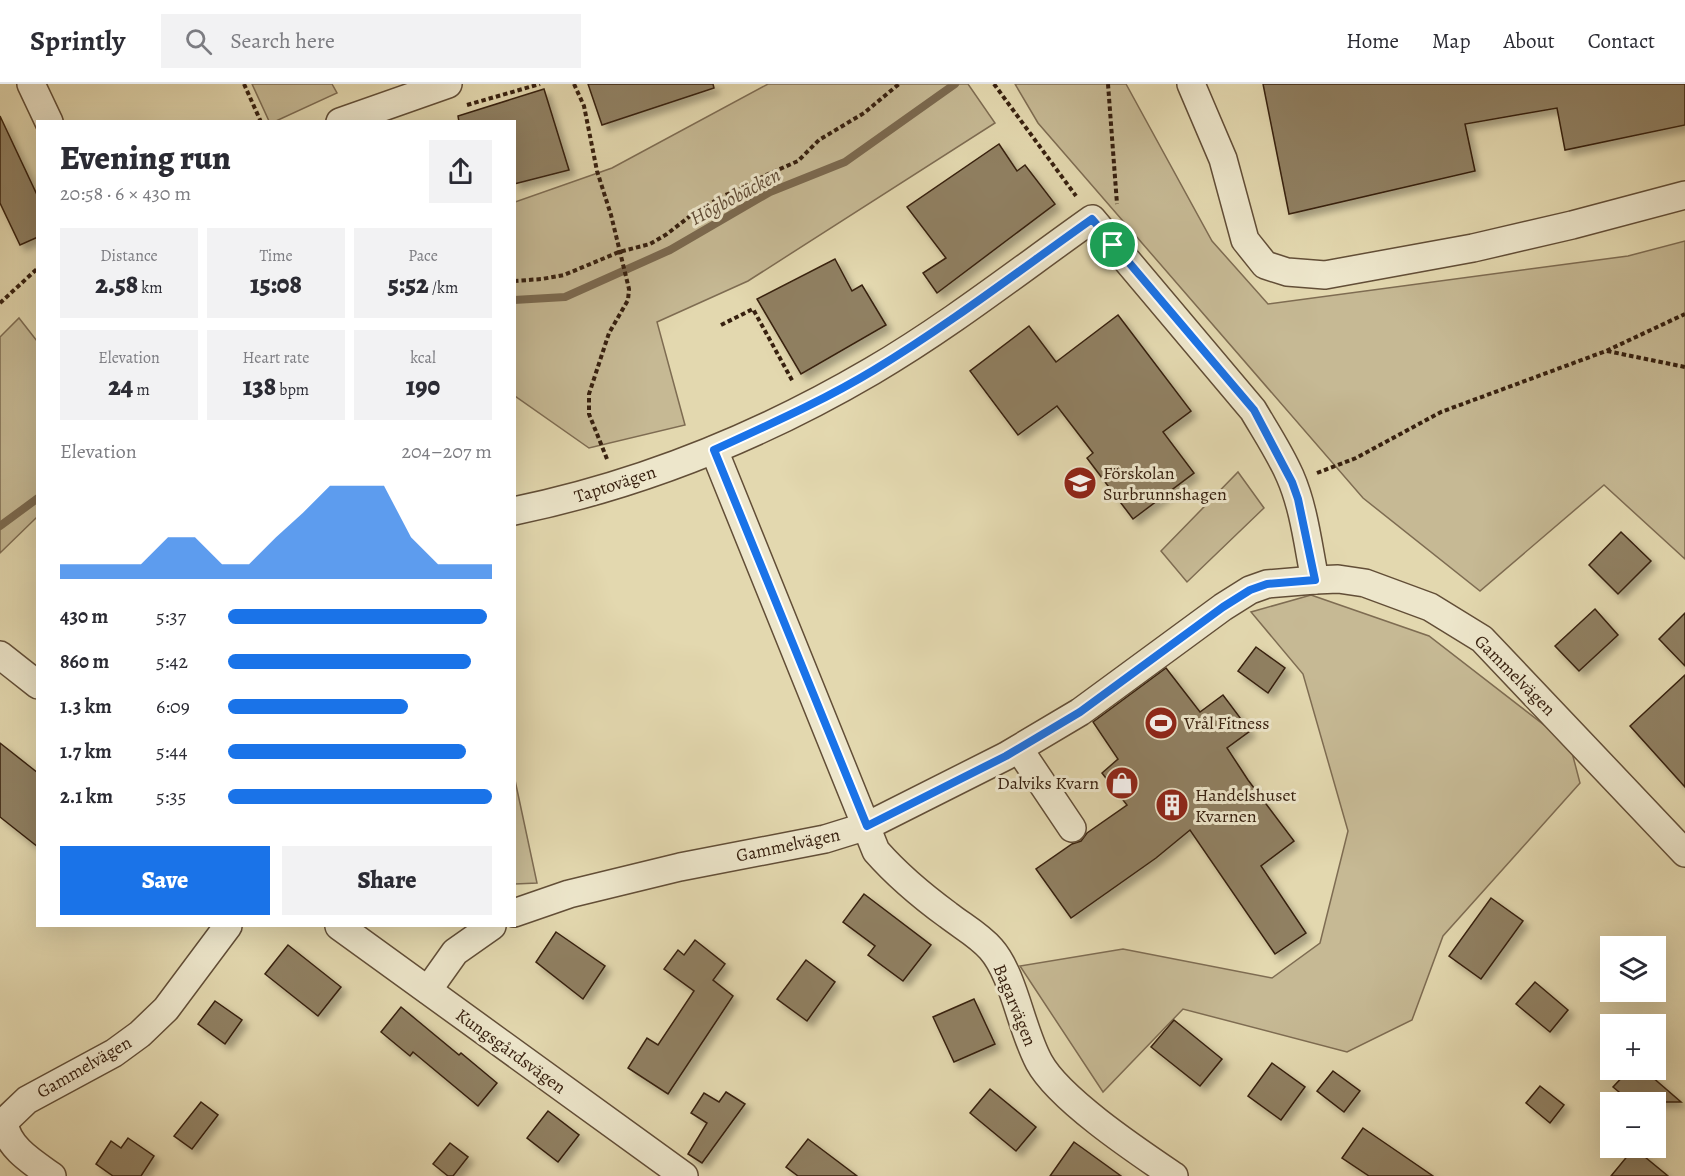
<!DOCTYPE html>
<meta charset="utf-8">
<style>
:root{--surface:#fff;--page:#f2f2f3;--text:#2b2b33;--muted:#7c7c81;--line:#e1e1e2;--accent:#1a73e8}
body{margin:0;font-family:Alegreya,serif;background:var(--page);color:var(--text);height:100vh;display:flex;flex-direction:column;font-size:22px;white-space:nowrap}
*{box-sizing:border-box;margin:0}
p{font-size:20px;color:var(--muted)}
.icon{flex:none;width:33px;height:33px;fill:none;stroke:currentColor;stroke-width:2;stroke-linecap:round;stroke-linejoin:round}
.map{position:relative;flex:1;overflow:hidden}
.panel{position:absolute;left:36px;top:36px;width:480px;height:807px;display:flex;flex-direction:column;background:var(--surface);border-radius:0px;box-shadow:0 6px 24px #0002}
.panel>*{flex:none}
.buttons{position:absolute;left:1600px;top:852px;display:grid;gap:12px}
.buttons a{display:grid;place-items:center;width:66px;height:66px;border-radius:0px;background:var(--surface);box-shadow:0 6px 24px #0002;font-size:30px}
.pin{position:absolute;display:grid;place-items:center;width:51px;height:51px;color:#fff;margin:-26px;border:3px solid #fff;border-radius:50%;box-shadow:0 2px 6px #0007}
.round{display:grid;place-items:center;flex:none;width:63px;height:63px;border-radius:0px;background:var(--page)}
.summary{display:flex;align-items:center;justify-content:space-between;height:102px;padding:0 24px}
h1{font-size:33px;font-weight:800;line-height:45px}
.stats{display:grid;grid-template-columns:repeat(3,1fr);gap:9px;height:102px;padding:6px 24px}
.stats div{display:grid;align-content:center;border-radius:0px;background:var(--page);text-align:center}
.stats b{font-size:26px;font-weight:800}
.stats small{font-size:16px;font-weight:400}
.stats p{font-size:16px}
.chart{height:168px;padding:12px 24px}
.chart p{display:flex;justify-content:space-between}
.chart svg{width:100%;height:108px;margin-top:6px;fill:var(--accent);opacity:.7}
.primary-button{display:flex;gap:12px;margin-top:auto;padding:12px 24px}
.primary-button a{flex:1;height:69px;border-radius:0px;background:var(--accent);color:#fff;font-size:24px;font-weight:800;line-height:69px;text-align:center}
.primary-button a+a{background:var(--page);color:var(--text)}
ul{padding:0 24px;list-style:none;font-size:20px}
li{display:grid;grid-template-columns:96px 72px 1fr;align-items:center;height:45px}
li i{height:15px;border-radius:8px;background:var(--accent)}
header{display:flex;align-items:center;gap:36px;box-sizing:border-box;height:84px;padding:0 30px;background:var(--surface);border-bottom:2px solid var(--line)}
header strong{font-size:28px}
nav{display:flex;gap:33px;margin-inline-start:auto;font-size:21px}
.search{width:420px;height:54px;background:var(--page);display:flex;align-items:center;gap:15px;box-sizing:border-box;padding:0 21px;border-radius:0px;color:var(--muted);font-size:22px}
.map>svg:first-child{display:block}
.green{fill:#c6b994;stroke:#7e6c52;stroke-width:1.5}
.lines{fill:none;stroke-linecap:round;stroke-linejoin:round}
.stream{stroke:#7b694f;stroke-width:8}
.building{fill:#908062;stroke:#37200f;stroke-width:1.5;filter:url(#shadow)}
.minor-casing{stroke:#624e37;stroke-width:30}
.path{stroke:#37200f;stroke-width:4;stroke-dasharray:4.5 3;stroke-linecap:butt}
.minor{stroke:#ede6cb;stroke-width:27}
.route-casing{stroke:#fff;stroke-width:12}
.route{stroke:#1a73e8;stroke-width:8}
.labels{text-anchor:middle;stroke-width:6;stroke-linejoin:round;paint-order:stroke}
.poi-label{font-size:18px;fill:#37200f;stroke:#ede6cb;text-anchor:start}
.street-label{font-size:18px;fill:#37200f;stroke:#ede6cb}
.water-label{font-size:20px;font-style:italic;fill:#5f4a34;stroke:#ede6cb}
</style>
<header>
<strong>Sprintly</strong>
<div class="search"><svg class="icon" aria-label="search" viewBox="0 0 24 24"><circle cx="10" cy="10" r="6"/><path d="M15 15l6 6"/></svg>Search here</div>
<nav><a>Home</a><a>Map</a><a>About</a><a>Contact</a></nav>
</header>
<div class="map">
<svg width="1685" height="1092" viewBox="0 0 1685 1092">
<defs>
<filter id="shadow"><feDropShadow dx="5.5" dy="5.5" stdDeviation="3" flood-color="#0004"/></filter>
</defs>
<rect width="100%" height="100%" fill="#e3d8af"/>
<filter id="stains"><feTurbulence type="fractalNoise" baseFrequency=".00333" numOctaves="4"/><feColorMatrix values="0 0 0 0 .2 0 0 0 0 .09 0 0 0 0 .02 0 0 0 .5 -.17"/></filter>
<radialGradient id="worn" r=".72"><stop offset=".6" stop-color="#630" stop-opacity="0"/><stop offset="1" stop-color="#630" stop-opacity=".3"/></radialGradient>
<!-- green -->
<g class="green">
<path d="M252,0h80l5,9 -61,28h-7z"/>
<path d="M768,0h200l27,39 -247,158 -91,41 28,103 -96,23 -74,-52v-194l97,-34z"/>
<path d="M1015,0h111l86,157 56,63 360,-48 57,-15v318l-81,-74 -124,106 -117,-93 -325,-375z"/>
<path d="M19,234l18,23v178l-1,-1 -36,35v-216z"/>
<path d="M1238,388l26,36 -77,74 -26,-31z"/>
<path d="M1311,511l118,41 141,109 10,38 -137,153 -31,84 -65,32 -164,-43 -80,83 -83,-126 103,-17 149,29 48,-35 28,-112 -45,-157 -52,-62z"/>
<path d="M514,696h1l22,103 -22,1z"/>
</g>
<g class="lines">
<!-- stream -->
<g class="stream">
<path d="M514,216l51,-3 105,-47 100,-58 75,-30 110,-78"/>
<path d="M0,442l38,-28"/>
</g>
</g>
<!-- building -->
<g class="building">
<path d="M588,0h125l1,4 -112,37z"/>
<path d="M1263,0h422v41l-120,25 -8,-42 -92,16 10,47 -186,43z"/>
<path d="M544,5l25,81 -55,14v-62h-55l-1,-6z"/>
<path d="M0,32l38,81v40l-18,8 -20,-42z"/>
<path d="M999,60l18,27 8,-6 30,39 -118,89 -14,-20 23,-15 -39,-51z"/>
<path d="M835,175l17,32 10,-6 24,40 -85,49 -44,-75z"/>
<path d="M1118,231l73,96 -28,21 31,41 -61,46 -46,-61 6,-5 -36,-47 -39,29 -48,-64 59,-45 27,36z"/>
<path d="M1621,448l30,29 -33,33 -29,-29z"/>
<path d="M1595,525l23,26 -39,36 -24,-25z"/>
<path d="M1685,529v53l-26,-27z"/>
<path d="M1256,563l29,21 -17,25 -30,-22z"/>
<path d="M1166,584l34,44 23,-17 27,36 -23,17 21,32 46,61 -33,25 45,67 -31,21 -85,-124 -34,28 -85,60 -35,-49 36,-25 9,-3 6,-8 40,-28 -25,-32 16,-14 -25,-37z"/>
<path d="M1685,591v112l-55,-61z"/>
<path d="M0,659l38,30v74l-38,-30z"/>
<path d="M864,810l67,51 -28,36 -35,-26 7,-9 -32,-24z"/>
<path d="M1491,814l32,23 -42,58 -32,-23z"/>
<path d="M556,848l49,34 -22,33 -47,-37z"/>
<path d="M695,856l30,24 -12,16 20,16 -65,98 -40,-26 19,-30 11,7 36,-54 -30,-22 14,-19 6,5z"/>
<path d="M288,861l53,42 -23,29 -53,-42z"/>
<path d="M806,876l29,22 -28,39 -30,-22z"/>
<path d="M1535,898l33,28 -18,22 -34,-28z"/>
<path d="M974,915l21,45 -41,18 -21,-45z"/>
<path d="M215,917l27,19 -17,24 -27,-20z"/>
<path d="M401,923l58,48 2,-2 36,30 -19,23 -65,-54 -3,4 -29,-24z"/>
<path d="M1174,936l48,39 -22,27 -49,-39z"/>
<path d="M1272,979l33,24 -24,33 -33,-24z"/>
<path d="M1629,986h15l37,32h-50l-18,-15z"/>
<path d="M1333,987l27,20 -16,21 -27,-21z"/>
<path d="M1540,1002l24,19 -14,18 -24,-20z"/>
<path d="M990,1005l46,38 -20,24 -46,-38z"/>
<path d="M726,1008l19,12 -43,59 -14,-9 19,-31 -16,-10 13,-20 15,9z"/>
<path d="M201,1018l17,13 -26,34 -18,-13z"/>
<path d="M548,1027l31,24 -21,27 -31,-24z"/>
<path d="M1363,1044l70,48h-64l-27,-18z"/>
<path d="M128,1054l26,18 -13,20h-28l-17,-12 15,-23 10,7z"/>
<path d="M808,1055l49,37h-59l-12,-9z"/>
<path d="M1074,1058l47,34h-71z"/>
<path d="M450,1059l18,14 -15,19h-5l-15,-12z"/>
<path d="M1634,1064l34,28h-57z"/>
</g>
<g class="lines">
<!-- minor casing -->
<g class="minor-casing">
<g id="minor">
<path d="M31,0l18,38"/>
<path d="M1191,0l32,75 22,81 20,25 22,7 38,3 148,-27 99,-23 113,-30"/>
<path d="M340,38l108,-38"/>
<path d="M714,366l162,401c22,25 46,45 72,64 14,11 31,20 43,34 23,26 30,80 48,113 20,37 98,89 135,114"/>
<path d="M514,427c126,-26 247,-75 358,-140 77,-45 148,-101 220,-152l161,191c13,22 27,43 37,66 14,32 18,69 25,104"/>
<path d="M0,571l38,30"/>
<path d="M1019,665l53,79"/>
<path d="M514,829l55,-19 111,-27 145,-28 42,-13 139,-70 74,-44 143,-105 27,-17 17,-6 48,-4 23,-1 27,4 65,24 52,32 203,214"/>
<path d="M339,842l345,250"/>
<path d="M428,906l27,-38 37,-26"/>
<path d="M52,1092c-20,-14 -45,-29 -48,-54l23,-22 87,-47 26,-19 26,-25 62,-83"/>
</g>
</g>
<!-- path -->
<g class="path">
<path d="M244,0l17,38"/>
<path d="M574,0l10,22 13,65 14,44 18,74 -1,11 -19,33 -20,61v20l18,45"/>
<path d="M994,0l82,112"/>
<path d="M1108,0l9,120"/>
<path d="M467,21l73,-21"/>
<path d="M514,197l28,-2 22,-4 55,-23 31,-8 17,-10 27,-21 31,-18 14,-5 25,-14 34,-15 21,-21 45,-27 35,-29"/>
<path d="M0,219l38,-35"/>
<path d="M721,241l32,-16 40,73"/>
<path d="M1607,267l78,16"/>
<path d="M1317,389l39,-15 85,-46 165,-61 79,-37"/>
</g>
<!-- minor -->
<use href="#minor" class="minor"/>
</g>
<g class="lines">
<!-- route casing -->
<g class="route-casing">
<path id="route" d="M1092,135l162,191 38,72 6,17 17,81 -48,4 -17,6 -27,17 -143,105 -74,44 -139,70 -153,-376c54,-25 109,-49 160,-80 76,-46 146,-100 218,-151z"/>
</g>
<!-- route -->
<use href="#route" class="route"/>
</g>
<!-- icons -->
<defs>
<g id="school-disc" transform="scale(1.725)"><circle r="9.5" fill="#8f2418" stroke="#ede6cb"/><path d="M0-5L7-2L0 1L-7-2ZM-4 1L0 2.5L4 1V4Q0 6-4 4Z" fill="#fff"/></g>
<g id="stadium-disc" transform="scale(1.725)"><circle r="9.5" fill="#8f2418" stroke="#ede6cb"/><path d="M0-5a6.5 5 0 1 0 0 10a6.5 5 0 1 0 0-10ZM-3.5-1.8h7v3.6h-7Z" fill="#fff"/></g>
<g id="shop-disc" transform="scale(1.725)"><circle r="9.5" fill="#8f2418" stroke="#ede6cb"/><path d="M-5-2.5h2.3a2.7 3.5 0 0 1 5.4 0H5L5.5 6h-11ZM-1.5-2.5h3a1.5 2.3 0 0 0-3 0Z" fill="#fff"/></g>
<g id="building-disc" transform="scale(1.725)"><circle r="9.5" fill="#8f2418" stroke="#ede6cb"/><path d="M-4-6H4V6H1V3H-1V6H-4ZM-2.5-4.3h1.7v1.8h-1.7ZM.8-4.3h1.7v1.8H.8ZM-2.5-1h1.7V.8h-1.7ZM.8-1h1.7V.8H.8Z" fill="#fff"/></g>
</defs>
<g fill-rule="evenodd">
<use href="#school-disc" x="1080" y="399"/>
<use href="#stadium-disc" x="1161" y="639"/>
<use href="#shop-disc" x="1122" y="699"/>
<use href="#building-disc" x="1172" y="721"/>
</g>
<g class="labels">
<!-- poi labels -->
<g class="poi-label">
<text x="1103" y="395">Förskolan<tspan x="1103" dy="21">Surbrunnshagen</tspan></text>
<text x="1184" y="645">Vrål Fitness</text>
<text x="1099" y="705" text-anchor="end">Dalviks Kvarn</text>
<text x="1195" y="717">Handelshuset<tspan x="1195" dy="21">Kvarnen</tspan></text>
</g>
<!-- street labels -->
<g class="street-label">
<text transform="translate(615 400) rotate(-18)" y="6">Taptovägen</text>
<text transform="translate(1515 591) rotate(45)" y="6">Gammelvägen</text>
<text transform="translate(788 761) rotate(-12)" y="6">Gammelvägen</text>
<text transform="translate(1015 921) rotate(68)" y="6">Bagarvägen</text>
<text transform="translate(511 967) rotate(36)" y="6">Kungsgårdsvägen</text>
<text transform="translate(84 983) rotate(-30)" y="6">Gammelvägen</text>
</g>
<!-- water labels -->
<g class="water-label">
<text transform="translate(735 112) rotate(-28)" y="7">Högbobäcken</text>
</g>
</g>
<rect width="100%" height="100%" filter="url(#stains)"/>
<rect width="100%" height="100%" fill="url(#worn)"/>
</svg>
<div class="buttons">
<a><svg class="icon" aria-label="layers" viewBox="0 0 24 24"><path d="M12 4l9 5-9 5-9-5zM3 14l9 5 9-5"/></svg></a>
<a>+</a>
<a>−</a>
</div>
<div class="pin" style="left:1113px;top:161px;background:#1e9e55"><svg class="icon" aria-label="arrive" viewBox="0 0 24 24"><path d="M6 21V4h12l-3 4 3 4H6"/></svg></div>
<section class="panel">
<div class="summary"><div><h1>Evening run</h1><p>20:58 · 6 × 430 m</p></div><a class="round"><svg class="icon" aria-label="share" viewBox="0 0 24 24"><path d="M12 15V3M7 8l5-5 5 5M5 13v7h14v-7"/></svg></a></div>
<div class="stats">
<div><p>Distance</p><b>2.58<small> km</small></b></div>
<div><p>Time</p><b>15:08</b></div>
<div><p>Pace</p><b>5:52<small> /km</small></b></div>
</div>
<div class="stats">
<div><p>Elevation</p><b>24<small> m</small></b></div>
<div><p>Heart rate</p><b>138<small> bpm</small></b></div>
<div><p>kcal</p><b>190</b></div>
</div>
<div class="chart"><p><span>Elevation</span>204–207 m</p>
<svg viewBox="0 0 160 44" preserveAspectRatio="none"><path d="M0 44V38L10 38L20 38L30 38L40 27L50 27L60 38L70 38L80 27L90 17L100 6L110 6L120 6L130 27L140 38L150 38L160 38V44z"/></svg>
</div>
<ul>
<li><b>430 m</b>5:37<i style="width:98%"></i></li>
<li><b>860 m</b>5:42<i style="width:92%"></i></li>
<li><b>1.3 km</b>6:09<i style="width:68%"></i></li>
<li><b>1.7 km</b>5:44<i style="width:90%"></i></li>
<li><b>2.1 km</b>5:35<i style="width:100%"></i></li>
</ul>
<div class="primary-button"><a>Save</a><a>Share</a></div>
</section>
</div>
